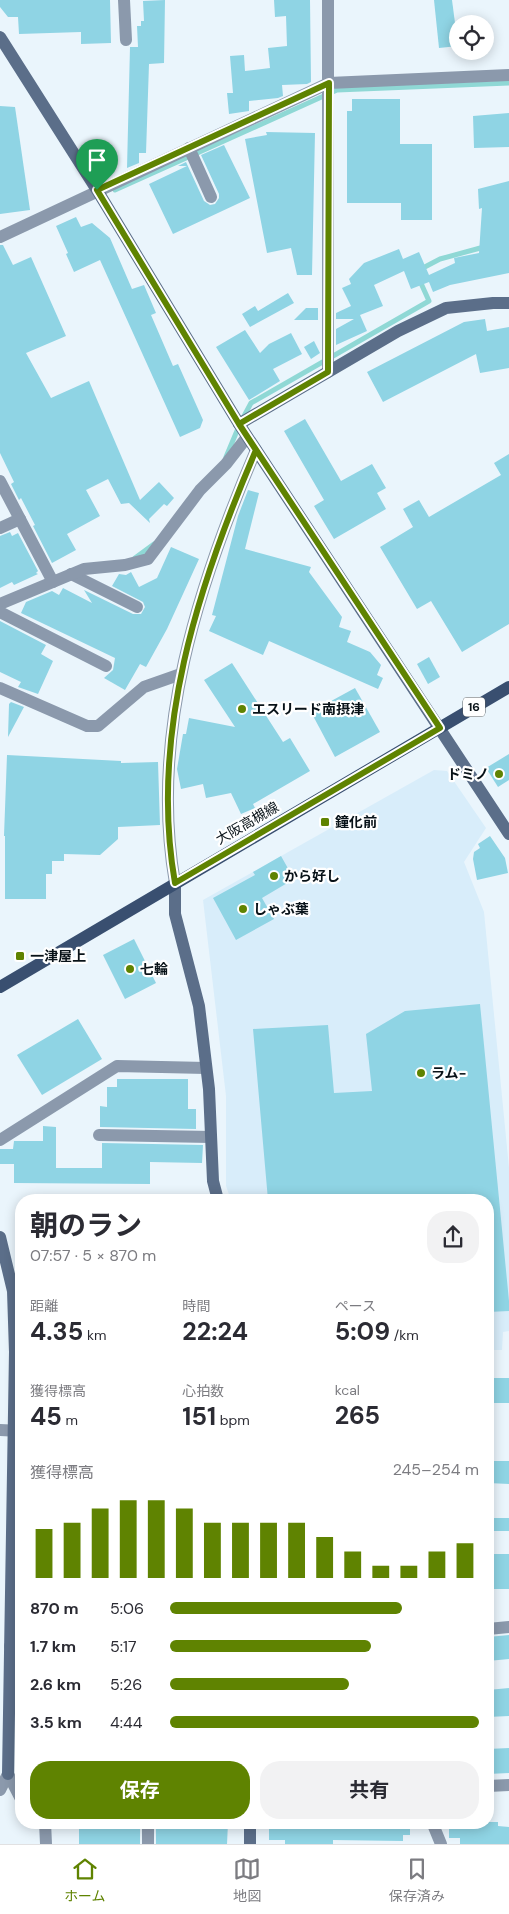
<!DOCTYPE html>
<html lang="ja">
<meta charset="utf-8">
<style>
:root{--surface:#fff;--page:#f2f2f3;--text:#2b2b33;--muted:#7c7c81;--line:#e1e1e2;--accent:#5f8301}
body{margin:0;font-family:"DM Sans","Noto Sans JP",sans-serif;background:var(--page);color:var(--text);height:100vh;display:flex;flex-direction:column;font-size:19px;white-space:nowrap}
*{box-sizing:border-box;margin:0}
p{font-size:16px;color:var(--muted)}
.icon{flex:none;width:28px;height:28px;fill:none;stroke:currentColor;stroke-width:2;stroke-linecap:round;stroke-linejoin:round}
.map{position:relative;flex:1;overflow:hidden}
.drawer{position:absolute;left:15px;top:1194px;width:479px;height:635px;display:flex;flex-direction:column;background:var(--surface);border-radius:20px;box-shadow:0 2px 12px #0003}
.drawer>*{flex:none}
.tools{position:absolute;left:449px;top:15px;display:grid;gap:10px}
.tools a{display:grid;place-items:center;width:45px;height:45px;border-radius:50%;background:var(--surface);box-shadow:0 2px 12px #0003;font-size:25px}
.pin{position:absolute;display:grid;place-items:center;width:42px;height:42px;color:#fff;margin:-51px -21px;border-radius:50% 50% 50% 0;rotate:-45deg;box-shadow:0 0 5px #0007}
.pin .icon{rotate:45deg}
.round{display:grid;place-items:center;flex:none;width:52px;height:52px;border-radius:20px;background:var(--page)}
.overview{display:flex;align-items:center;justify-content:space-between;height:85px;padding:0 15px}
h1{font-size:28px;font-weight:700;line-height:38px}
.figures{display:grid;grid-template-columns:repeat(3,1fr);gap:8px;height:85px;padding:5px 15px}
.figures div{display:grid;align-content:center}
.figures b{font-size:25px;font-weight:700}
.figures small{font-size:14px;font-weight:400}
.figures p{font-size:14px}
.chart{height:140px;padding:10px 15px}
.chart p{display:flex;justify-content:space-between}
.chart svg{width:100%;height:90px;margin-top:5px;stroke:var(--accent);stroke-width:6}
.cta{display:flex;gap:10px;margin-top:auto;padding:10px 15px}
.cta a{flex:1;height:58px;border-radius:20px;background:var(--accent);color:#fff;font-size:20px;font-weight:700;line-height:58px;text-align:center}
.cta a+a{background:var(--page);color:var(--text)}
ul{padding:0 15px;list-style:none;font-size:16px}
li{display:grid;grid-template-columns:80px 60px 1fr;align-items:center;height:38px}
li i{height:12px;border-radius:6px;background:var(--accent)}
.tab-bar{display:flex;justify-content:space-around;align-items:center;height:70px;border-top:1px solid var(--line);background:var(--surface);font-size:14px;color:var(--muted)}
.tab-bar a{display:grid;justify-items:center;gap:2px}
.tab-bar .selected{color:var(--accent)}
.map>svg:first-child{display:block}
.built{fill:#d8edfa}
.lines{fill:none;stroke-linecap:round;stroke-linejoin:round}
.stream{stroke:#8fd8d5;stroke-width:5}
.building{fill:#8fd4e4}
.street{stroke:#8b99ac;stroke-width:12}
.secondary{stroke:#5b6e89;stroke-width:12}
.primary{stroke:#394f70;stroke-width:12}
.route-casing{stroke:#fff;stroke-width:10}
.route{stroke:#5f8301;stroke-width:6}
.poi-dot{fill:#5f8301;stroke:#fff;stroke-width:2}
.labels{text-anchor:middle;stroke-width:4.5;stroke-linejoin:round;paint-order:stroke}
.shield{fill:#fff;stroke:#52595d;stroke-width:1}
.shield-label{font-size:12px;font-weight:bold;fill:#081218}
.poi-label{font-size:14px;font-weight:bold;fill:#081218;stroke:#fff;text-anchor:start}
.street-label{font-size:14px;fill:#081218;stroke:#fff}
</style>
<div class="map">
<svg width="509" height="1844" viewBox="0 0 509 1844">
<rect width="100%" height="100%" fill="#eaf5fc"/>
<!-- built -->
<path class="built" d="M434,770l13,1 39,57 -22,34 20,50 25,256v163l-6,1 -1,18h-14v-150h-257l-5,-14v-90l-23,-196z"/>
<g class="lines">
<!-- stream -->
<g class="stream">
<path d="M115,190l222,-100 172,-7"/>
<path d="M419,270l21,-11 44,-12"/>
<path d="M243,418l8,-15 178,-102 -9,-20"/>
<path d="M226,457l13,-31"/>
<path d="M135,558l19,-14"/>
</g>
</g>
<!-- building -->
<g class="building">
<path d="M0,0h110l1,43 -30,1v-12l-62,2 -1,-17h-10l-8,-10z"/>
<path d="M165,0l-1,63 -15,1 -3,89h-7v10l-12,5 3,-121h8l-1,-21h4v-5h3l-1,-20z"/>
<path d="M274,0h36l1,82 -4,2 -25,1 1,11 -5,2 -29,3v10l-20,3 -2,-21h6l-3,-37 14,-1 1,16 25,-3 -2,-20 19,-2 -1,-30 -11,1z"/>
<path d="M434,0h18l6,46 -19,2z"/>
<path d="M352,99h48v45h32v76h-31v-17h-54v-92h5z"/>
<path d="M0,106l15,1 15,103 -30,4z"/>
<path d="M509,113v34l-35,1 -1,-32z"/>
<path d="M266,132l49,1 -3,142h-15l-6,-27 -24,5 -22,-114 22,-4z"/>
<path d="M224,145l26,53 -77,36 -24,-50 38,-18h-9l8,-4 18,39 6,4 5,-1 4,-6v-4l-18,-39z"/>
<path d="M509,181v92l-59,12 -17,7 -4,-10 -18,7 -7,-18 -30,14 9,21 -23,9 7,16 -31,14v-16l18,-10h-18v-6l15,-7 -9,-18 9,-4 -2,-5 15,-16 35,-14 4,10 16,-7 10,23 26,-12 -1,-5 25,-5 3,-45 -3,1 -1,-20z"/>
<path d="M76,217l5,10 11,-4 18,15 22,51 12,-4 12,28 -5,2 22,51 5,-2 25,56 -3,8 -20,9 -80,-177 -26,12 -8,-18 2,-1 -12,-27z"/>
<path d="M0,245h3l10,20 18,-8 35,79 -40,17 25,45 38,-17 51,119 19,-18 15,16 -7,8 -3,-2 -15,15 1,4 -21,-20 -8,1 -13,-25 -22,11 14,26 -33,18 9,16 -24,13 -19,-37 2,-1 -14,-27 -2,2 -8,-16 3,-2 -14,-29z"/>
<path d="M288,293l6,10 -44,24 -8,-13 13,-8 3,5z"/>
<path d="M306,308h12v12h-24z"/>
<path d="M485,319l2,12 22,-4v41l-29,5 -4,-19 -93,48 -16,-30 97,-50z"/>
<path d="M245,330l15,23 9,-9 22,-11 11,21 -29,15 7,12 -31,19 -33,-53z"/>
<path d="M314,341l6,12 -9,6 -7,-12z"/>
<path d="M305,419l36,62 31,-17 14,24 -9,5 9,16 -52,30 -20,-33 10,-6 -40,-69z"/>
<path d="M509,454v170l-47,28 -31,-51 -14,8 -37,-62 33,-20 -10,-18 16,-9 10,17 72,-42 -7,-12z"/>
<path d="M248,490l11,3 -14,56 66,18 -2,5 33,45 -3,10 12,4 -4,11 23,10 11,13 -4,10 6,3 -5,11 -109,-48 -6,14 -54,-24 7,-15 -4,-1 26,-99z"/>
<path d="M10,532l2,4 6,-3 20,38 -2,2 2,1 -24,11 -2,-3 -12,6v-52z"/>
<path d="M171,547l28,12 -32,70 -21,38 -6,-3 -15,26 -21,-12 9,-8 2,-12 -94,-45 5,-11 26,-11 7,4 4,-7 29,15 -8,-13 49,24h8l4,-7 -2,-5 -31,-16 7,-12 7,1 5,-3 8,15 18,-9z"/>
<path d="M0,621l46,24 -5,9 12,7 -15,33 -20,-7 3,-5 -21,-10z"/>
<path d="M429,657l11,20 -12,7 -11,-20z"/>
<path d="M232,663l51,79 7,-4 20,33 -57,33 2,4 -14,6 -10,-21 -25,5 -3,-14 -22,5 -4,-20 6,-35h3l3,-16 46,9 -31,-47z"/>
<path d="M355,688l25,44 -45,25 -24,-45z"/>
<path d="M11,702l13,5 -16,30 1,-33z"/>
<path d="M509,754v26l-11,7 -12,-19z"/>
<path d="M7,755l114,6v2l37,-1 2,63 -42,2v12l-18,16 -36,-1v7h-12v13h-6v25h-41v-63h-1z"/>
<path d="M490,836l15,22 3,15 -31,7 -4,-21 1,-7 6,-4 -2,-4z"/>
<path d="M281,856l13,23 -32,19 12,21 -38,21 -23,-42 42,-23 -2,-3z"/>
<path d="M134,939l22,44 -31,16 -22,-44z"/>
<path d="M480,1004l29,297v10l-21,1v-112h-220l-15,-171 75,-4 6,68 38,-2 -6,-57 39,-23z"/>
<path d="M78,1019l24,40 -60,36 -25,-40z"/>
<path d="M117,1079h71v30h8v20l-96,-2v-21l7,1v-20h10z"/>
<path d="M43,1126l13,1v41h46v-25l101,2 -1,18 -52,-1v22l-136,-1v-19h-14v-15h13l1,-8h29z"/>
<rect x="488" y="1378" width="21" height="25"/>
<path d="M488,1461h21v23l-21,-1z"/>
<rect x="488" y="1518" width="21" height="13"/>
<rect x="488" y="1554" width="21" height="35"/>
<path d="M509,1635v24l-21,2v-24z"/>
<path d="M509,1688v28l-21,1v-27z"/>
<path d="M509,1748v25l-21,1v-25z"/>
<rect x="79" y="1822" width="61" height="22"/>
<path d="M156,1822l72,1 -1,21h-71z"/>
<path d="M269,1822h141v13h-7v6l-70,-1v4h-48v-4h-16z"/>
<path d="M449,1822h49v4l11,1v17h-49v-6h-11z"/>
</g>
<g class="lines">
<!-- street -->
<g class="street">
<path d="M124,0l2,40"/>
<path d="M328,0v372"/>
<path d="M189,148l22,49"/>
<path d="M0,237l329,-154 180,-8"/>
<path d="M0,481l53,101"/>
<path d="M0,528l20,-9"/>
<path d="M71,574l66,33"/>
<path d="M0,604l84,-35 41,-4 23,-6 52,-69 26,-26 21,-27"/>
<path d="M0,612l106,54"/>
<path d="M0,688l87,38h11l46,-39 37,-13"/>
<path d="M175,883c-26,-148 23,-298 81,-433"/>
<path d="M99,1135l112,2"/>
<path d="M0,1140l117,-74 89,2"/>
<path d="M0,1430l21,1"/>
<path d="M488,1629l21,-2"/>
<path d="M10,1646h11"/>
<path d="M488,1786l21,-1"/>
<path d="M0,1790l8,-16 13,25"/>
<path d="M45,1822l1,22"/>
<path d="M432,1822l9,22"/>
<path d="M148,1844v-22"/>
</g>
<!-- secondary -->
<g class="secondary">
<path d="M0,37l97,153 142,234 270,410"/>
<path d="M239,424l159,-93 48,-23 47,-5h16"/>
<path d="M175,883v31l24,92 10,83 4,92 5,19"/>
<path d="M0,1237l13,54 2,61 -7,422"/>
<path d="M250,1844v-22"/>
</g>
<!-- primary -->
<path class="primary" d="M0,987l509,-300"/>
</g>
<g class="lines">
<!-- route casing -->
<g class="route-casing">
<path id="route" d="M97,190l142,234 17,26c-58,135 -107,285 -81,433l265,-155 -201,-304 89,-52 1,-289 -232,107"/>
</g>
<!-- route -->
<use href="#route" class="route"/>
</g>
<!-- markers -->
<g class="poi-dot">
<circle cx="242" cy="709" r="5"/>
<circle cx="499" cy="774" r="5"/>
<rect x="320" y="817" width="10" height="10" rx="2.5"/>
<circle cx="274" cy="876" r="5"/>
<circle cx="243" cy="909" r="5"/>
<rect x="15" y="951" width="10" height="10" rx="2.5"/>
<circle cx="130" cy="969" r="5"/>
<circle cx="421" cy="1073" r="5"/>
</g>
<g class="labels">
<!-- shield labels -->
<rect class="shield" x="463" y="697.5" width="22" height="19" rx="4"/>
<g class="shield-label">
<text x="474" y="711">16</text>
</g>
<!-- poi labels -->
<g class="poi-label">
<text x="252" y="714">エスリード南摂津</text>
<text x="489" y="779" text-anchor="end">ドミノ</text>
<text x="335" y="827">鐘化前</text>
<text x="284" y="881">から好し</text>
<text x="253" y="914">しゃぶ葉</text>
<text x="30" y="961">一津屋上</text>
<text x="140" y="974">七輪</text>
<text x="431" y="1078">ラム−</text>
</g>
<!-- street labels -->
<g class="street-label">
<text transform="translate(247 823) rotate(-30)" y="5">大阪高槻線</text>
</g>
</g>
</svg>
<div class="tools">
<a><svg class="icon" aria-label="locate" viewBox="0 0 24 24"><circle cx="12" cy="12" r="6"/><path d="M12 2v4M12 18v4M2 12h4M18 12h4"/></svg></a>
</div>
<div class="pin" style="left:97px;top:190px;background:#1e9e55"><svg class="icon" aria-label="arrive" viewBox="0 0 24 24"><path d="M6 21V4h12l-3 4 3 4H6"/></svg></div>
<section class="drawer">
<div class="overview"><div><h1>朝のラン</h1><p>07:57 · 5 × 870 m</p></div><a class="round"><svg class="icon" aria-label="share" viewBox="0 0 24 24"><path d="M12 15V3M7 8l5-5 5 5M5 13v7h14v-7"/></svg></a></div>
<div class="figures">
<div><p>距離</p><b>4.35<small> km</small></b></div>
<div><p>時間</p><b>22:24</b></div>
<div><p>ペース</p><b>5:09<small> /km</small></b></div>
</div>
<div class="figures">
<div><p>獲得標高</p><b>45<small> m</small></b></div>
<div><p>心拍数</p><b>151<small> bpm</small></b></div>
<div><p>kcal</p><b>265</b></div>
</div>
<div class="chart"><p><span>獲得標高</span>245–254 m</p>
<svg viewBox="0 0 160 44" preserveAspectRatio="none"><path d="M5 44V20M15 44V17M25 44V10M35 44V6M45 44V6M55 44V10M65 44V17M75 44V17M85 44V17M95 44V17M105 44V24M115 44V31M125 44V38M135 44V38M145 44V31M155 44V27"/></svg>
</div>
<ul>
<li><b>870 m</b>5:06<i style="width:75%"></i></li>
<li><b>1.7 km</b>5:17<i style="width:65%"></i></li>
<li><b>2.6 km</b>5:26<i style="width:58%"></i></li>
<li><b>3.5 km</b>4:44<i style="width:100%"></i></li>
</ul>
<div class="cta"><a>保存</a><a>共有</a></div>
</section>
</div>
<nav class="tab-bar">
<a class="selected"><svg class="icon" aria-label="home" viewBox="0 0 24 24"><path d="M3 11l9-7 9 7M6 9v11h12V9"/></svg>ホーム</a>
<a><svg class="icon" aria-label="map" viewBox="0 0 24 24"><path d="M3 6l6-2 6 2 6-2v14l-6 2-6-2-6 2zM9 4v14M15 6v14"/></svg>地図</a>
<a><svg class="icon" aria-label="saved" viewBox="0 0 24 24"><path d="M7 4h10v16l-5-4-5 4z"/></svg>保存済み</a>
</nav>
